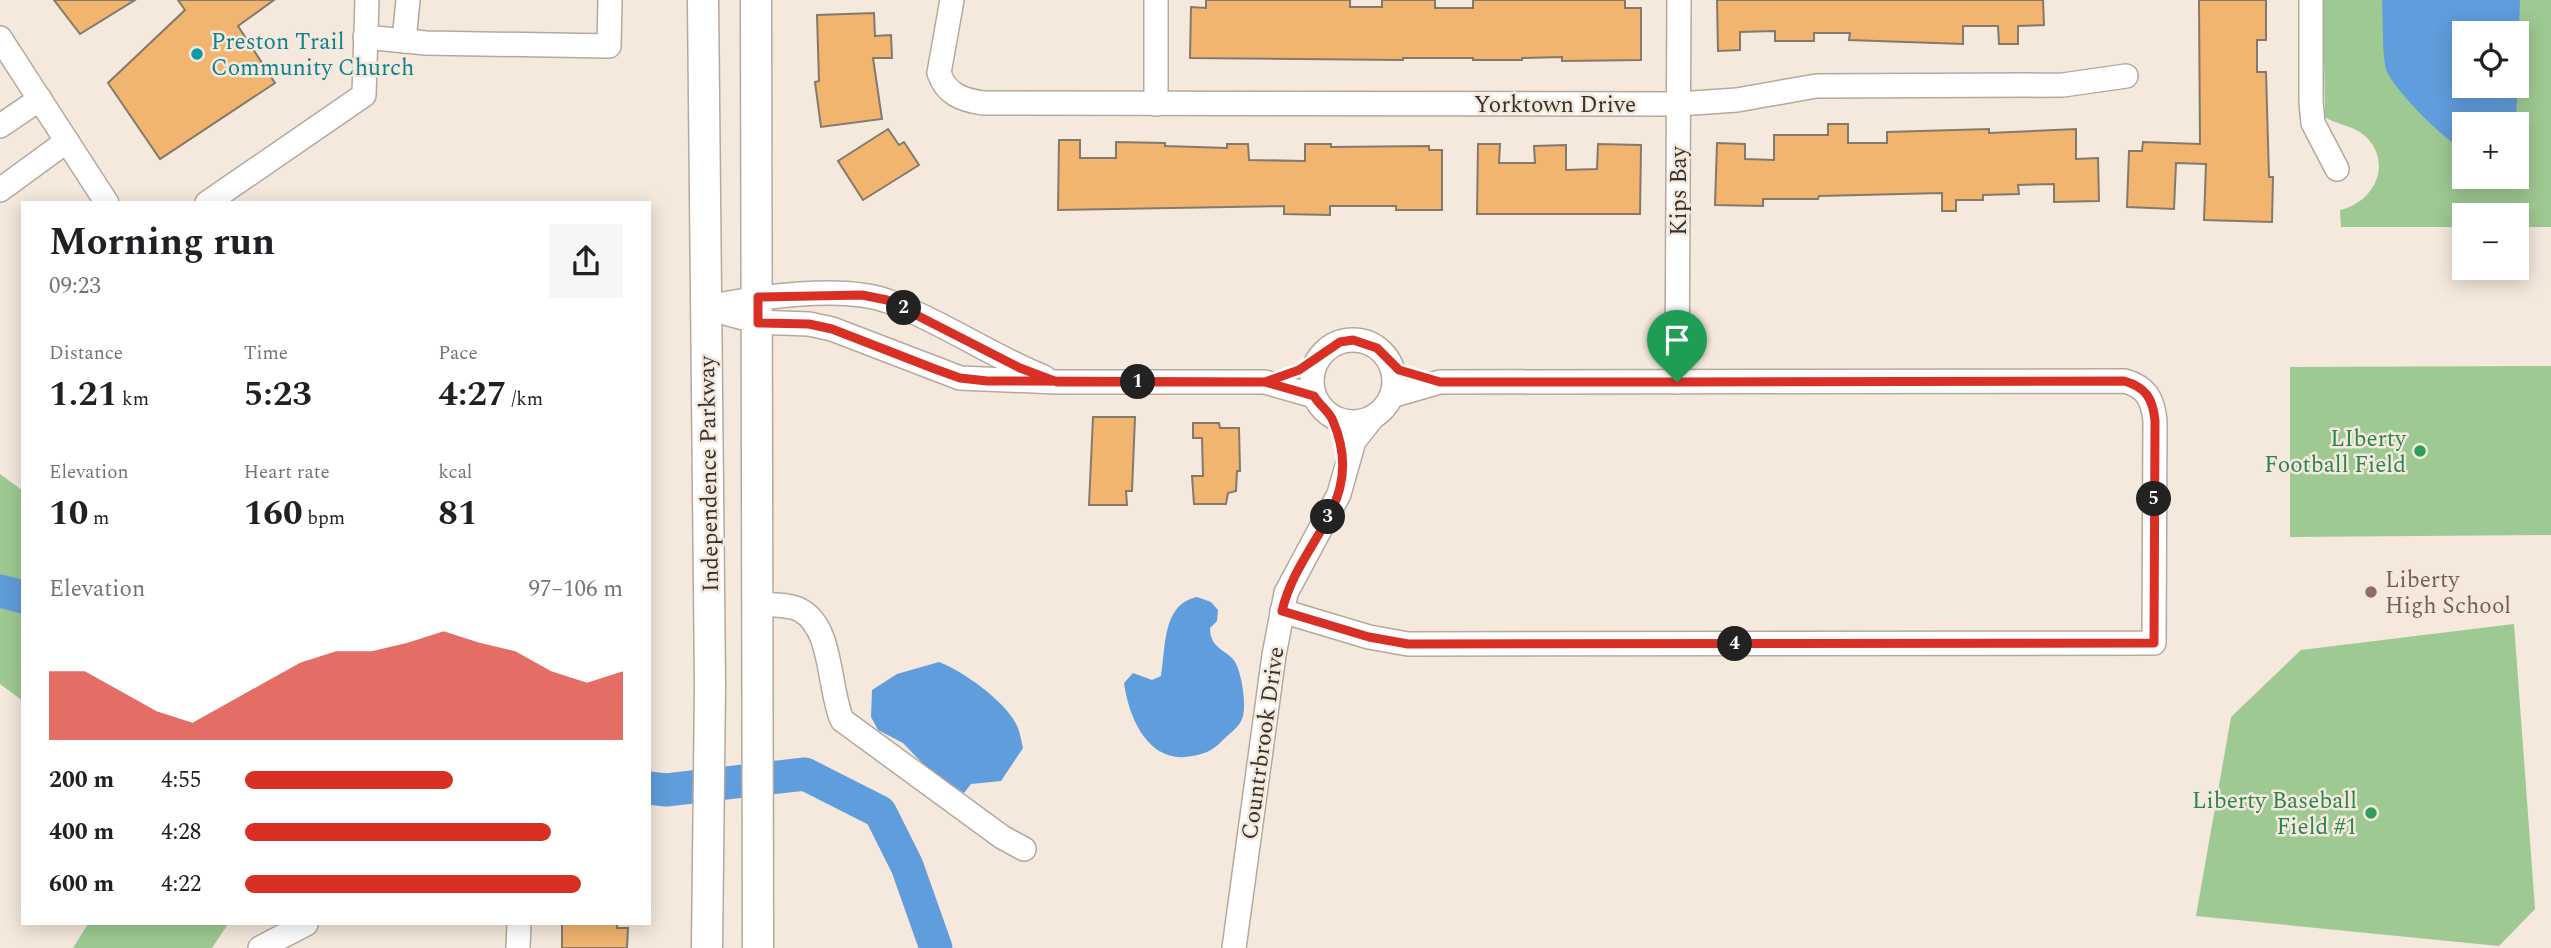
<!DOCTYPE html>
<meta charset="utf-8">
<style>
:root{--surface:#fff;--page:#f6f6f6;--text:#202124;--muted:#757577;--accent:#d93025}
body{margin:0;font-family:Spectral,serif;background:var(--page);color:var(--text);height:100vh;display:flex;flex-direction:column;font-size:26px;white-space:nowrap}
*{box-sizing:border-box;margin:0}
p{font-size:23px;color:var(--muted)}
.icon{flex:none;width:38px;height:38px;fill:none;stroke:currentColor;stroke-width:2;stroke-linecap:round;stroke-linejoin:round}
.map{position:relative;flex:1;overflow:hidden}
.drawer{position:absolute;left:21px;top:201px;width:630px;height:724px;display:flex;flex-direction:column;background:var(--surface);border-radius:0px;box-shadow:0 4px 18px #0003}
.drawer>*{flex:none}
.fabs{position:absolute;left:2452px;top:21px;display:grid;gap:14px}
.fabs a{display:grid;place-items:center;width:77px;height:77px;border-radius:0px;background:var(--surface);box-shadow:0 4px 18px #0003;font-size:35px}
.pin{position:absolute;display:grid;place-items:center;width:60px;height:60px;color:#fff;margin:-72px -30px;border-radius:50% 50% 50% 0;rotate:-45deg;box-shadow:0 0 7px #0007}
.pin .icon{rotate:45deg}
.km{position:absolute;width:35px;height:35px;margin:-18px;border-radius:50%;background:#222;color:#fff;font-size:19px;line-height:35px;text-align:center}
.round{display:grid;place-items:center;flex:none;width:74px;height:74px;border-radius:0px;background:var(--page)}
.overview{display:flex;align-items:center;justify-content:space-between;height:119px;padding:0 28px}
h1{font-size:38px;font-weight:700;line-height:52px}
.figures{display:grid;grid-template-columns:repeat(3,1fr);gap:10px;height:119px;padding:7px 28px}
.figures div{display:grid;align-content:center}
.figures b{font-size:35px;font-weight:700}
.figures small{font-size:19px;font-weight:400}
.figures p{font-size:19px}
.chart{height:196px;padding:14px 28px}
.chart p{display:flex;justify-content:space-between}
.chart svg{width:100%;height:126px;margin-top:7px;fill:var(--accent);opacity:.7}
ul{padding:0 28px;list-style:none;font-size:23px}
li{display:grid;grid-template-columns:112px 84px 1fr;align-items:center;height:52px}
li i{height:18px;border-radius:9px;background:var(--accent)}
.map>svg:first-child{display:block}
.green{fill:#9ec992;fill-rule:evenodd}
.water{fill:#609ddc;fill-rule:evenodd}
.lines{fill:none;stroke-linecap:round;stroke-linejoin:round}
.river{stroke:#609ddc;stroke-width:33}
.building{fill:#f2b56f;stroke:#84796d;stroke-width:2}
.minor-casing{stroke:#b5a89d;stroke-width:26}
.major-casing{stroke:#b5a89d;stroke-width:33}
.minor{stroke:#fff;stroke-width:23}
.major{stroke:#fff;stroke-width:30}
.route-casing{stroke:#fff;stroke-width:14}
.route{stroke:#d93025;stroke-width:9}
.culture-dot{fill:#0f9aa8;stroke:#f5e8dc;stroke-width:2.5}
.leisure-dot{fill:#2e9e5b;stroke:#f5e8dc;stroke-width:2.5}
.education-dot{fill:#8d6e63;stroke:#f5e8dc;stroke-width:2.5}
.labels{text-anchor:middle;stroke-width:5;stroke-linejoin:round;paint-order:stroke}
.culture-label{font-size:23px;fill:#0d838f;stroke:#f5e8dc;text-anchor:start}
.street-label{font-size:23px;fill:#37322d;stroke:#f5e8dc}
.leisure-label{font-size:23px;fill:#27864d;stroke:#f5e8dc;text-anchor:end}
.education-label{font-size:23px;fill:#785e54;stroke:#f5e8dc;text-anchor:start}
</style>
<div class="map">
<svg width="2551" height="948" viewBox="0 0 2551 948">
<rect width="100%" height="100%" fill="#f5e8dc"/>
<!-- green -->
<g class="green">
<path d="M2323,0h228v227h-34l-1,-12h-52v12h-123l-1,-17c35,-8 54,-48 24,-75 -12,-10 -27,-10 -39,-18zM2464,33h52v53h-52zM2464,124h52v53h-52z"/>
<path d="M2551,366v169l-261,2v-170z"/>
<path d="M0,474l23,17v210l-23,-17z"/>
<path d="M2514,624l21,285 -36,37 -303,-30 35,-199 70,-67z"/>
<path d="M88,924h140l-16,24h-139z"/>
</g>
<!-- water -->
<g class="water">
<path d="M2382,0h138l-4,124h-52v27c-22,-14 -65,-56 -77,-79 -5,-10 -4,-58 -5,-72zM2464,33h52v53h-52z"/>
<path d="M1197,597l14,5 7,8 -1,11 -7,7c0,24 22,22 27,38 5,12 10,40 5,53 -3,8 -12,14 -18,20 -10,11 -19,15 -32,17 -43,9 -63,-37 -68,-73l9,-10 19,7 9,-4c5,-28 1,-72 36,-79z"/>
<path d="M939,662c24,9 64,38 76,60 5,8 6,18 8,26l-22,33 -30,3 -7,9 -37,-25 -24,-25 -25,-13 -7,-13 1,-27 25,-16z"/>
</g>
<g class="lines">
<!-- river -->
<g class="river">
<path d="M0,591l23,6"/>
<path d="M649,788l17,2 139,-16 75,38 27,54 29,82"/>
</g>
</g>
<!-- building -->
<g class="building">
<path d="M54,0h81l-55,34z"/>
<path d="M178,0h96l-36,26 37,57 -115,76 -52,-76 77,-73z"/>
<path d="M1206,0h144v7h32v-7h53v8h38v-8h152v8h16v52l-79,1v-4l-40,1v2h-49v-2h-70v2l-213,-2 1,-51 15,1z"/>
<path d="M1717,0h326l1,25 -26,1v18h-19l-1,-18h-35v18l-114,-4 1,-7h-36v8h-39v-10l-35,1v18l-22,1z"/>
<path d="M2199,0h67v40h-9v32h9l3,105h4l-1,45 -68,-2 2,-56 -30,-1 -2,46 -47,-2 2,-56h13l1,-9 57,2z"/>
<path d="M874,13l1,23 16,-1 1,23h-19l9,61 -61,8 -6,-45 4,-1 -2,-66z"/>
<path d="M1828,124h20v19h39v-11l102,-3v4l87,-4v30l22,-1 1,43 -45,1v-18l-36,1 1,9 -36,1v5h-27v11h-14v-18l-123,3 -1,3h-55v7l-48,-1 2,-62 28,1v15l29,1v-25h54z"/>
<path d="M888,129l11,16 5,-3 15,23 -56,35 -25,-39z"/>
<path d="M1059,140h21v18h36v-16l49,1v3l62,2v-4h21l1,16 56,1v-17h26v3l98,-1v4h13v60h-46v-4h-66v9l-46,-1v-8l-226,4z"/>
<path d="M1478,144h22l-1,19h36l-1,-17 32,-1v25l31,-1 1,-25 43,1 -1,69h-163z"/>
<path d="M1093,417h42l-3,74h-6l1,14h-38z"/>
<path d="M1193,423h26l1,5h19l1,43h-3l-1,20 -8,2 -2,11h-32l-2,-28h11l-1,-38h-9z"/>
<path d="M562,924h55v4h11l-1,20h-65z"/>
</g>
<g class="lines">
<!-- minor casing -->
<g class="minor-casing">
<g id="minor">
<path d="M952,0l-13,73c7,21 23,27 44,30l696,1 58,-4 79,-14 247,-1 63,-9"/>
<path d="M1156,0v104"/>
<path d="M2311,0v102l2,21 24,46"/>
<path d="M365,37l61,6 183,3 1,-46"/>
<path d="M0,38l107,165"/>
<path d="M404,41l4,-41"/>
<path d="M0,126l40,-27"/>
<path d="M0,190l67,-49"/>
<path d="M207,203l157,-108 3,-95"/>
<path d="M709,307c48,-10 135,-23 181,-5 53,20 101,54 154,75"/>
<path d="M706,308l52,14 51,2 23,5 128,49 97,4h208l49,14"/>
<circle cx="1353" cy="381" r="41"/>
<path d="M1677,382l2,-382"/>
<path d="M756,604c13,1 33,0 44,6 33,17 28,77 42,110l160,117 22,12"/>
<path d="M1282,611l87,26 39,7 746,-1 1,-222c-2,-22 -9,-34 -30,-40l-685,1 -49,14"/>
<path d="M260,948l46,-24"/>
<path d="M518,948l1,-24"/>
<path d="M1234,948l40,-293 12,-62 53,-99 15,-53 19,-24"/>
</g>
</g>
<!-- major casing -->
<g class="major-casing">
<g id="major">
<path d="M703,0l7,685 -3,263"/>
<path d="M756,0l2,948"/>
</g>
</g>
<!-- minor -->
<use href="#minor" class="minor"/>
<!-- major -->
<use href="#major" class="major"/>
</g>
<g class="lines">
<!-- route casing -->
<g class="route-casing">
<path id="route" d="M1677,382h-237l-41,-12 -22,-22 -24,-8 -13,2 -41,28 -34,12 -278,-1 -27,-3 -25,-9 -103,-40 -23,-5 -51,-1v-26l104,-2 25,5 133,68 37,14h208l49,14c5,9 16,16 19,25 35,82 -34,118 -51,190l87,26 39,7 746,-1 1,-222c-2,-22 -9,-34 -31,-40l-447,1"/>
</g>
<!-- route -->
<use href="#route" class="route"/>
</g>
<!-- markers -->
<circle class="culture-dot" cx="197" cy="54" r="7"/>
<g class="leisure-dot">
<circle cx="2420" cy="451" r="7"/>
<circle cx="2371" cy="813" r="7"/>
</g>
<circle class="education-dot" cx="2371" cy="592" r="7"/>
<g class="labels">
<!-- culture labels -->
<g class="culture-label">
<text x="211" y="49">Preston Trail<tspan x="211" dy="26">Community Church</tspan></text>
</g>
<!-- street labels -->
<g class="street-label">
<text x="1555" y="112">Yorktown Drive</text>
<text transform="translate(1678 191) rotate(-90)" y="8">Kips Bay</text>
<text transform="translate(708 474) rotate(-91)" y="8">Independence Parkway</text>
<text transform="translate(1262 743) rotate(-82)" y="8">Countrbrook Drive</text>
</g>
<!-- leisure labels -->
<g class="leisure-label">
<text x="2406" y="446">LIberty<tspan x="2406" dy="26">Football Field</tspan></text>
<text x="2357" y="808">Liberty Baseball<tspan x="2357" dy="26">Field #1</tspan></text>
</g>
<!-- education labels -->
<g class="education-label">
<text x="2385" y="587">Liberty<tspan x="2385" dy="26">High School</tspan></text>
</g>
</g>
</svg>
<div class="fabs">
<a><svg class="icon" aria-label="locate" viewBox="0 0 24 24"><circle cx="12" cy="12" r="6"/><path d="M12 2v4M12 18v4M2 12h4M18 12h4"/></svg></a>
<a>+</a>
<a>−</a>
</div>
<div class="pin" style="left:1677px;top:382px;background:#1e9e55"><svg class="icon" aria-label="arrive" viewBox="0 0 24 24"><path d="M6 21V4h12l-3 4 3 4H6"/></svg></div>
<b class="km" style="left:1138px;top:382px">1</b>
<b class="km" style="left:904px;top:308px">2</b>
<b class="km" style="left:1328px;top:517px">3</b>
<b class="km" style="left:1735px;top:644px">4</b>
<b class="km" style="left:2154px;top:499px">5</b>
<section class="drawer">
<div class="overview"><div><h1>Morning run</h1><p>09:23</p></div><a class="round"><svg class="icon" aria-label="share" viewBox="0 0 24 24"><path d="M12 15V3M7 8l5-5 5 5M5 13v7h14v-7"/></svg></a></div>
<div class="figures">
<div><p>Distance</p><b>1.21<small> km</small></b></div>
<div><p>Time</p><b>5:23</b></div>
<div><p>Pace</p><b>4:27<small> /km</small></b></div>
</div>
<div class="figures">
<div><p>Elevation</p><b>10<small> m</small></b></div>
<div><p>Heart rate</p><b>160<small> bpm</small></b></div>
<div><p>kcal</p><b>81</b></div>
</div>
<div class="chart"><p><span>Elevation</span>97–106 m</p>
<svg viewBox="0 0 160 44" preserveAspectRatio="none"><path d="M0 44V20L10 20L20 27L30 34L40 38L50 31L60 24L70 17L80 13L90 13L100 10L110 6L120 10L130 13L140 20L150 24L160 20V44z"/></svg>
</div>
<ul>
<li><b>200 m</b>4:55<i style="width:55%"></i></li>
<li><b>400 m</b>4:28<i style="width:81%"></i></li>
<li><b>600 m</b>4:22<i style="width:89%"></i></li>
</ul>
</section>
</div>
